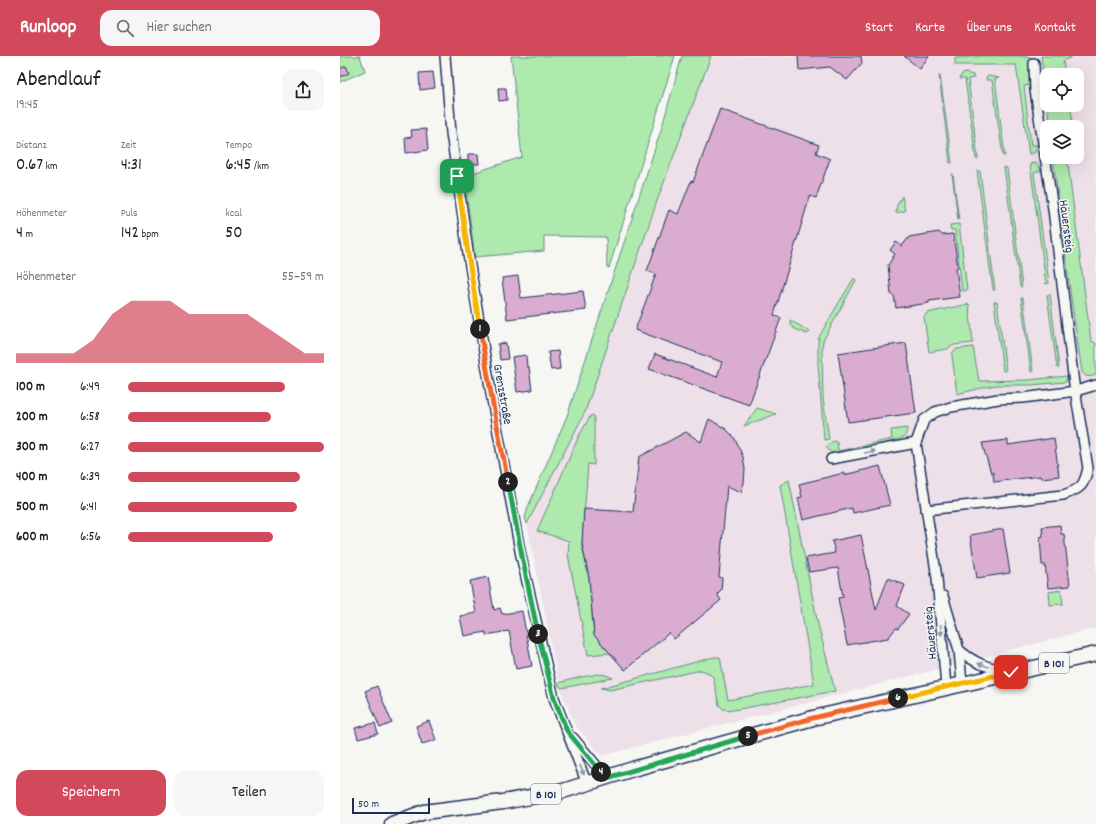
<!DOCTYPE html>
<html lang="de">
<meta charset="utf-8">
<style>
:root{--surface:#fff;--page:#f6f6f6;--text:#202124;--muted:#757577;--accent:#d1495b}
body{margin:0;font-family:Dekko,sans-serif;background:var(--page);color:var(--text);height:100vh;display:flex;flex-direction:column;font-size:15px;white-space:nowrap}
*{box-sizing:border-box;margin:0}
p{font-size:13px;color:var(--muted)}
.icon{flex:none;width:22px;height:22px;fill:none;stroke:currentColor;stroke-width:2;stroke-linecap:round;stroke-linejoin:round}
.map{position:relative;flex:1;overflow:hidden}
.panel{display:flex;flex-direction:column;background:var(--surface);width:340px}
.panel>*{flex:none}
.controls{position:absolute;left:700px;top:12px;display:grid;gap:8px}
.controls a{display:grid;place-items:center;width:44px;height:44px;border-radius:8px;background:var(--surface);box-shadow:0 4px 16px #0002;font-size:20px}
.scale{position:absolute;left:12px;bottom:10px;width:78px;box-sizing:border-box;padding-left:4px;border:2px solid #1b2f5e;border-top:0;font-size:11px;line-height:14px;white-space:nowrap;color:#1b2f5e;-webkit-text-stroke:3px #f6f6f2;paint-order:stroke}
.pin{position:absolute;display:grid;place-items:center;width:34px;height:34px;color:#fff;margin:-17px;border-radius:8px;box-shadow:0 2px 6px #0006}
.km{position:absolute;width:20px;height:20px;margin:-10px;border-radius:50%;background:#222;color:#fff;font-size:11px;line-height:20px;text-align:center}
.round{display:grid;place-items:center;flex:none;width:42px;height:42px;border-radius:12px;background:var(--page)}
.headline{display:flex;align-items:center;justify-content:space-between;height:68px;padding:0 16px}
h1{font-size:22px;font-weight:600;line-height:30px}
.metrics{display:grid;grid-template-columns:repeat(3,1fr);gap:6px;height:68px;padding:4px 16px}
.metrics div{display:grid;align-content:center}
.metrics b{font-size:17px;font-weight:600}
.metrics small{font-size:11px;font-weight:400}
.metrics p{font-size:11px}
.chart{height:112px;padding:8px 16px}
.chart p{display:flex;justify-content:space-between}
.chart svg{width:100%;height:72px;margin-top:4px;fill:var(--accent);opacity:.7}
.cta{display:flex;gap:8px;margin-top:auto;padding:8px 16px}
.cta a{flex:1;height:46px;border-radius:12px;background:var(--accent);color:#fff;font-size:16px;font-weight:600;line-height:46px;text-align:center}
.cta a+a{background:var(--page);color:var(--text)}
ul{padding:0 16px;list-style:none;font-size:13px}
li{display:grid;grid-template-columns:64px 48px 1fr;align-items:center;height:30px}
li i{height:10px;border-radius:5px;background:var(--accent)}
header{display:flex;align-items:center;gap:24px;box-sizing:border-box;height:56px;padding:0 20px;background:var(--accent);color:#fff}
header strong{font-size:19px}
nav{display:flex;gap:22px;margin-inline-start:auto;font-size:14px}
.search{width:280px;height:36px;background:var(--page);display:flex;align-items:center;gap:10px;box-sizing:border-box;padding:0 14px;border-radius:12px;color:var(--muted);font-size:15px}
main{display:flex;flex:1;min-height:0}
.map>svg:first-child{display:block}
.built{fill:#eee0e8;fill-rule:evenodd}
.green{fill:#aee9ae;stroke:#648c86}
.building{fill:#daadd0;stroke:#1b2f5e}
.lines{fill:none;stroke-linecap:round;stroke-linejoin:round}
.minor-casing{stroke:#1b2f5e;stroke-width:12}
.primary-casing{stroke:#1b2f5e;stroke-width:17}
.minor{stroke:#f6f6f2;stroke-width:9}
.primary{stroke:#f6f6f2;stroke-width:14}
.oneway{fill:#8892a8}
.split-1-casing{stroke:#fff;stroke-width:8}
.split-2-casing{stroke:#fff;stroke-width:8}
.split-3-casing{stroke:#fff;stroke-width:8}
.split-4-casing{stroke:#fff;stroke-width:8}
.split-5-casing{stroke:#fff;stroke-width:8}
.split-6-casing{stroke:#fff;stroke-width:8}
.split-7-casing{stroke:#fff;stroke-width:8}
.split-1{stroke:#f5b400;stroke-width:5}
.split-2{stroke:#f0652b;stroke-width:5}
.split-3{stroke:#22a559;stroke-width:5}
.split-4{stroke:#22a559;stroke-width:5}
.split-5{stroke:#22a559;stroke-width:5}
.split-6{stroke:#f0652b;stroke-width:5}
.split-7{stroke:#f5b400;stroke-width:5}
.labels{text-anchor:middle;stroke-width:3;stroke-linejoin:round;paint-order:stroke}
.shield{fill:#f6f6f2;stroke:#5d6b8a;stroke-width:1}
.shield-label{font-size:12px;font-weight:bold;fill:#1b2f5e}
.street-label{font-size:13px;fill:#1b2f5e;stroke:#f6f6f2}
</style>
<header>
<strong>Runloop</strong>
<div class="search"><svg class="icon" aria-label="search" viewBox="0 0 24 24"><circle cx="10" cy="10" r="6"/><path d="M15 15l6 6"/></svg>Hier suchen</div>
<nav><a>Start</a><a>Karte</a><a>Über uns</a><a>Kontakt</a></nav>
</header>
<main>
<section class="panel">
<div class="headline"><div><h1>Abendlauf</h1><p>19:45</p></div><a class="round"><svg class="icon" aria-label="share" viewBox="0 0 24 24"><path d="M12 15V3M7 8l5-5 5 5M5 13v7h14v-7"/></svg></a></div>
<div class="metrics">
<div><p>Distanz</p><b>0.67<small> km</small></b></div>
<div><p>Zeit</p><b>4:31</b></div>
<div><p>Tempo</p><b>6:45<small> /km</small></b></div>
</div>
<div class="metrics">
<div><p>Höhenmeter</p><b>4<small> m</small></b></div>
<div><p>Puls</p><b>142<small> bpm</small></b></div>
<div><p>kcal</p><b>50</b></div>
</div>
<div class="chart"><p><span>Höhenmeter</span>55–59 m</p>
<svg viewBox="0 0 160 44" preserveAspectRatio="none"><path d="M0 44V38L10 38L20 38L30 38L40 30L50 14L60 6L70 6L80 6L90 14L100 14L110 14L120 14L130 22L140 30L150 38L160 38V44z"/></svg>
</div>
<ul>
<li><b>100 m</b>6:49<i style="width:80%"></i></li>
<li><b>200 m</b>6:58<i style="width:73%"></i></li>
<li><b>300 m</b>6:27<i style="width:100%"></i></li>
<li><b>400 m</b>6:39<i style="width:88%"></i></li>
<li><b>500 m</b>6:41<i style="width:86%"></i></li>
<li><b>600 m</b>6:56<i style="width:74%"></i></li>
</ul>
<div class="cta"><a>Speichern</a><a>Teilen</a></div>
</section>
<div class="map">
<svg width="756" height="768" viewBox="0 0 756 768">
<rect width="100%" height="100%" fill="#f6f6f2"/>
<filter id="ink" filterUnits="userSpaceOnUse"><feTurbulence type="fractalNoise" baseFrequency=".025" numOctaves="2"/><feDisplacementMap in="SourceGraphic" scale="8" xChannelSelector="R" yChannelSelector="G"/><feConvolveMatrix kernelMatrix="1 2 1 2 8 2 1 2 1" color-interpolation-filters="sRGB"/></filter>
<g filter="url(#ink)">
<!-- built -->
<path class="built" d="M371,0h385v572l-495,128 -26,-31 -16,-39 -32,-162 58,-112 72,-211zM707,19h30v30h-30zM707,71h30v30h-30z"/>
<!-- green -->
<g class="green">
<path d="M0,0h20l5,15 -25,11z"/>
<path d="M171,0h164l-66,212 -2,-1 -1,-30 -62,-1v15l-69,6 -11,-81 58,-19z"/>
<path d="M342,0h29l-54,145 -72,211 -58,112 -2,-6 3,-11 39,-91 94,-286z"/>
<path d="M644,0h37l10,2 1,24v3l-8,1 7,59h6v4l-3,4 -5,1 -13,-89h-61v-7z"/>
<path d="M701,0h32l-10,5 2,14h-18v30h23l3,17 -9,2v3h-14z"/>
<path d="M627,17l6,2 1,3 -6,1 10,80h-2l-11,-80h-6l3,-5z"/>
<path d="M599,19h1l12,88h-2z"/>
<path d="M648,20l11,2 -4,1 10,77h-2l-11,-76h-6v-2z"/>
<path d="M713,101h14l24,184 5,2v32c-6,2 -10,3 -14,-3l-11,-74z"/>
<path d="M695,107l4,3 2,5 -7,2 15,110 -3,1 -16,-120z"/>
<path d="M664,111l3,1 15,119h-2z"/>
<path d="M637,115h3l15,119h-2z"/>
<path d="M612,118h1l6,46h-1z"/>
<path d="M562,140l3,15 -9,2 1,-8z"/>
<path d="M619,168l8,66 -5,1 -7,-61h-4l-1,-5z"/>
<path d="M514,222l2,2 -33,61 -1,7 1,50 6,41 -5,1 -6,-76v-22l1,-5 12,-21z"/>
<path d="M710,238l9,74h-2l-10,-73z"/>
<path d="M681,242h2l10,73 -2,1z"/>
<path d="M654,246h3l9,69h-3z"/>
<path d="M629,248l4,39 -19,2 -7,4 -18,3 -5,-35 3,-4z"/>
<path d="M450,264l20,12 -3,2c-7,-3 -18,-5 -17,-14z"/>
<path d="M633,291l6,34 49,-1 39,-4 -1,6 -35,3h-35l-10,2 -29,7 -5,-38 1,-4 4,-3z"/>
<path d="M417,352l19,6 -32,12z"/>
<path d="M251,359l3,1v49l-6,-1 -6,80 7,34 5,57 16,18 -22,2 -20,-100 1,-14 -32,-10 42,-95z"/>
<path d="M567,372c0,4 -1,8 -5,10 -6,3 -61,17 -66,16 -5,-1 -8,-4 -10,-7l7,-6 4,1 1,9 54,-12 -1,-9z"/>
<path d="M449,424l29,144 17,67 -101,19 -11,-1 -4,-4 -6,-28 -6,-5 -6,-2 -91,20 -9,-2 113,-31h6l8,43 86,-16 -34,-199z"/>
<path d="M721,534l2,14 -13,1 -1,-13z"/>
<path d="M258,618l8,1 7,3 -51,10 -3,-2 -1,-3 23,-6z"/>
</g>
<!-- building -->
<g class="building">
<path d="M458,0h63l1,7 -15,17 -17,-13 -31,3z"/>
<path d="M564,0h25l-9,13z"/>
<path d="M6,10l3,7 -9,4v-8z"/>
<path d="M93,16l2,16 -15,2 -1,-17z"/>
<path d="M158,32h8l1,12 -8,1z"/>
<path d="M380,53l99,36 -3,8 14,6 -14,39 -6,-2 -36,119 7,3 -32,87 -100,-36 6,-15 62,23 5,-15 -87,-32 21,-56 -9,-3 22,-61 9,4 13,-33 2,1z"/>
<path d="M86,73l2,21 -22,3 -1,-15 7,-1 -1,-7z"/>
<path d="M128,98h10l1,10h-11z"/>
<path d="M599,176l3,3 11,-1 5,33 -2,1 4,29 -31,4v2l-33,5 -2,-12 -3,-2 -3,-29 7,-11 -5,-4 6,-8 6,4 7,-9z"/>
<path d="M178,220l3,22 62,-7 3,19 -79,9 -5,-41z"/>
<path d="M166,287l2,16 -8,1 -2,-16z"/>
<path d="M566,287l10,70 -68,9 -10,-69z"/>
<path d="M218,295l2,18 -9,1 -3,-18z"/>
<path d="M186,299l1,12h2l3,23 -15,2 -5,-35z"/>
<path d="M369,363l17,10 8,8 9,20 2,12 -1,14 -3,9 -14,-6 -8,91 3,1 -1,12 -4,4 4,6 -47,39 -5,-6 -44,37 -31,-35 -5,-57 -7,-34 2,-35 49,3 6,-55 47,-25 15,10z"/>
<path d="M714,382l5,38 -18,2 -1,-2 -46,6 -1,-10 -2,1 -9,-30 26,-3v5z"/>
<path d="M540,410l10,39 -37,8 -1,-5 -49,12 -5,-22 4,-1 -3,-13 45,-11v2z"/>
<path d="M720,469l1,9h3l6,52 -22,2 -3,-23h-3l-2,-28 3,-1 -1,-9z"/>
<path d="M663,473l7,44 -33,5 -7,-43z"/>
<path d="M521,479l15,75 12,-32 17,7 -8,21 12,8 -11,15 -2,-1 -8,10 -41,7 -9,-47 5,-1 -5,-29 -29,4 -3,-14 29,-5 -3,-12z"/>
<path d="M148,521l6,33 6,-2 2,6 20,-3 10,55 -16,3 -7,-38 -23,4v-3l-22,4 -4,-20 16,-3 -6,-32z"/>
<path d="M37,630l15,37 -12,5 -15,-37z"/>
<path d="M89,665l7,19 -14,4 -6,-18z"/>
<path d="M35,667l3,11 -20,5 -3,-11z"/>
</g>
<g class="lines">
<!-- minor casing -->
<g class="minor-casing">
<g id="minor">
<path d="M105,0l6,77 18,127 24,145 28,151 33,142 33,86"/>
<path d="M491,403l85,-16"/>
<path d="M586,454l137,-15c18,-6 21,-9 25,-27l-14,-84 -21,-175 -18,-119 -1,-27"/>
<path d="M603,540l16,54 3,33"/>
<path d="M619,594c17,14 27,17 49,21"/>
<path d="M606,631l-9,-109 -21,-135 8,-23 11,-8 16,-5 47,-8 25,-1 53,-7 20,-6"/>
<path d="M233,682l34,40"/>
</g>
</g>
<!-- primary casing -->
<g class="primary-casing">
<path id="primary" d="M52,768l32,-12 79,-10 60,-11 70,-22 180,-51 283,-64"/>
</g>
<!-- minor -->
<use href="#minor" class="minor"/>
<!-- primary -->
<use href="#primary" class="primary"/>
</g>
<!-- one-way arrows -->
<defs><path id="oneway-solid" d="M-6-.8H1V-3.2L6.5 0L1 3.2V.8H-6Z"/></defs>
<g class="oneway">
<use href="#oneway-solid" transform="translate(530 396) rotate(-11)"/>
<use href="#oneway-solid" transform="translate(601 574) rotate(86)"/>
<use href="#oneway-solid" transform="translate(643 609) rotate(-161)"/>
<use href="#oneway-solid" transform="translate(242 714) rotate(69)"/>
</g>
</g>
<g class="lines" filter="url(#ink)">
<!-- split-1 casing -->
<g class="split-1-casing">
<path id="split-1" d="M117,120l12,84 11,69"/>
</g>
<!-- split-2 casing -->
<g class="split-2-casing">
<path id="split-2" d="M140,273l13,76 15,77"/>
</g>
<!-- split-3 casing -->
<g class="split-3-casing">
<path id="split-3" d="M168,426l14,74 16,78"/>
</g>
<!-- split-4 casing -->
<g class="split-4-casing">
<path id="split-4" d="M198,578l16,64 13,33 34,41"/>
</g>
<!-- split-5 casing -->
<g class="split-5-casing">
<path id="split-5" d="M261,716l6,6 141,-42"/>
</g>
<!-- split-6 casing -->
<g class="split-6-casing">
<path id="split-6" d="M408,680l65,-18 85,-20"/>
</g>
<!-- split-7 casing -->
<g class="split-7-casing">
<path id="split-7" d="M558,642l113,-26"/>
</g>
<!-- split-1 -->
<use href="#split-1" class="split-1"/>
<!-- split-2 -->
<use href="#split-2" class="split-2"/>
<!-- split-3 -->
<use href="#split-3" class="split-3"/>
<!-- split-4 -->
<use href="#split-4" class="split-4"/>
<!-- split-5 -->
<use href="#split-5" class="split-5"/>
<!-- split-6 -->
<use href="#split-6" class="split-6"/>
<!-- split-7 -->
<use href="#split-7" class="split-7"/>
</g>
<g class="labels">
<!-- shield labels -->
<g class="shield">
<rect x="699" y="597" width="30" height="20" rx="3"/>
<rect x="191" y="728" width="30" height="20" rx="3"/>
</g>
<g class="shield-label">
<text x="714" y="611">B 101</text>
<text x="206" y="742">B 101</text>
</g>
<!-- street labels -->
<g class="street-label">
<text transform="translate(728 170) rotate(83)" y="5">Häuersteig</text>
<text transform="translate(164 338) rotate(80)" y="5">Grenzstraße</text>
<text transform="translate(589 577) rotate(-95)" y="5">Häuersteig</text>
</g>
</g>
</svg>
<div class="controls">
<a><svg class="icon" aria-label="locate" viewBox="0 0 24 24"><circle cx="12" cy="12" r="6"/><path d="M12 2v4M12 18v4M2 12h4M18 12h4"/></svg></a>
<a><svg class="icon" aria-label="layers" viewBox="0 0 24 24"><path d="M12 4l9 5-9 5-9-5zM3 14l9 5 9-5"/></svg></a>
</div>
<div class="scale">50 m</div>
<div class="pin" style="left:117px;top:120px;background:#1e9e55"><svg class="icon" aria-label="arrive" viewBox="0 0 24 24"><path d="M6 21V4h12l-3 4 3 4H6"/></svg></div>
<div class="pin" style="left:671px;top:616px;background:#d93025"><svg class="icon" aria-label="check" viewBox="0 0 24 24"><path d="M5 12l5 5 9-10"/></svg></div>
<b class="km" style="left:140px;top:273px">1</b>
<b class="km" style="left:168px;top:426px">2</b>
<b class="km" style="left:198px;top:578px">3</b>
<b class="km" style="left:261px;top:716px">4</b>
<b class="km" style="left:408px;top:680px">5</b>
<b class="km" style="left:558px;top:642px">6</b>
</div>
</main>
